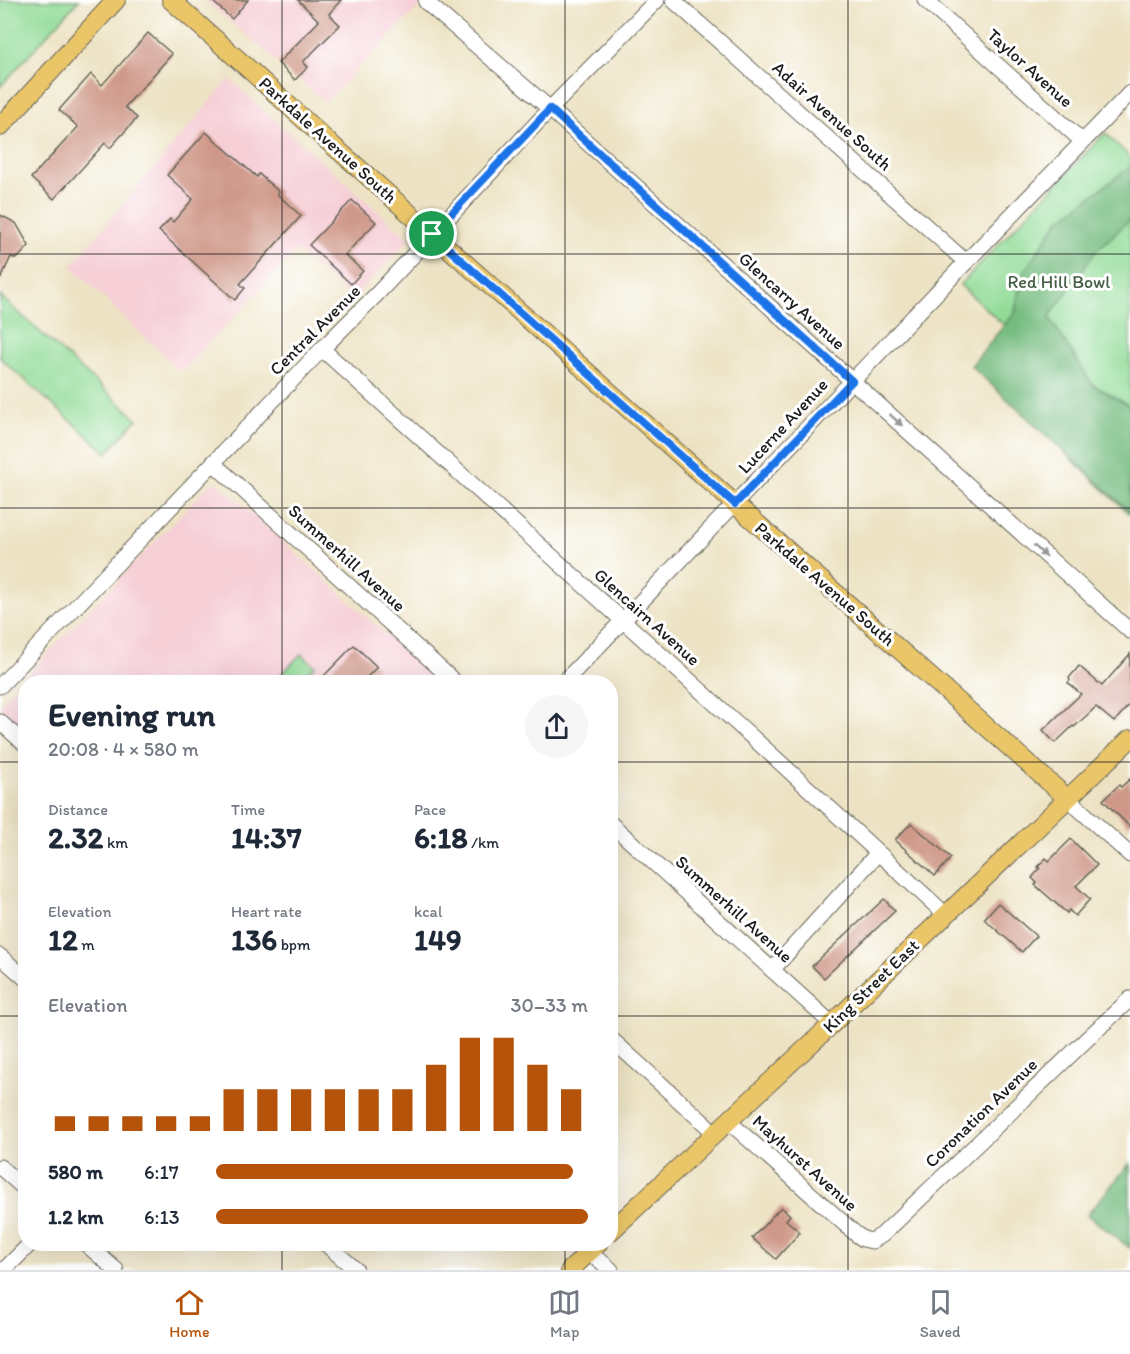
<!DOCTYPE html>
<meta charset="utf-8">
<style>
:root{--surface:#fff;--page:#f6f6f7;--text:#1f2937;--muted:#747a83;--line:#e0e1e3;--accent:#b45309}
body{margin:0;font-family:Itim,sans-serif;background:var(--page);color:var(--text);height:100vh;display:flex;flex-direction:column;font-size:22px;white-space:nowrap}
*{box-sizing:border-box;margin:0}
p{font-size:20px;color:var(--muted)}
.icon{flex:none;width:33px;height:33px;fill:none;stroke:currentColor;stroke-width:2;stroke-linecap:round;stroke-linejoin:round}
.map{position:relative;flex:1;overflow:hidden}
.side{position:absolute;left:18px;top:675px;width:600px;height:576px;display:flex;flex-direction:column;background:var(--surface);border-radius:24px;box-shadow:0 6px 24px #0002}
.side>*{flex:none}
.pin{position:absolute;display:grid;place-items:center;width:51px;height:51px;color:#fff;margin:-26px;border:3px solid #fff;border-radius:50%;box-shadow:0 2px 6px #0007}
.round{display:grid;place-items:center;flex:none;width:63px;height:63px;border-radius:32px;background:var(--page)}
.overview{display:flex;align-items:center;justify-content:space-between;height:102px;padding:0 30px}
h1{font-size:33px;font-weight:700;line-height:45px}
.metrics{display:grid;grid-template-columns:repeat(3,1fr);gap:9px;height:102px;padding:6px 30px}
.metrics div{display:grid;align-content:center}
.metrics b{font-size:30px;font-weight:700}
.metrics small{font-size:16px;font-weight:400}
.metrics p{font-size:16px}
.chart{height:168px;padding:12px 30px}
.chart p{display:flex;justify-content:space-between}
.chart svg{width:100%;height:108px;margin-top:6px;stroke:var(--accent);stroke-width:6}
ul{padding:0 30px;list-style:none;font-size:20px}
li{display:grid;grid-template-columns:96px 72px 1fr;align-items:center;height:45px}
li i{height:15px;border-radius:8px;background:var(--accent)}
.menu{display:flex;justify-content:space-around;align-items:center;height:84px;border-top:2px solid var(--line);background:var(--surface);font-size:16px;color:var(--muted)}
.menu a{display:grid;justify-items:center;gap:3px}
.menu .selected{color:var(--accent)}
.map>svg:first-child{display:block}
.built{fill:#f6cfd7}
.green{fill:#93dc98;stroke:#587c5a;stroke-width:1.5}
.forest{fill:#76bc80;stroke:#496c4e;stroke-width:1.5}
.building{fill:#cf9888}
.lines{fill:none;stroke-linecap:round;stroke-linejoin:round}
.minor-casing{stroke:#656257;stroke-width:17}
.major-casing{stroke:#656257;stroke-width:20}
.minor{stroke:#fff;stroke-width:15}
.major{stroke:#eac669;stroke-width:18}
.oneway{fill:#999}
.route-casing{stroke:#fff;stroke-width:12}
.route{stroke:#1a73e8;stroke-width:8}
.grid{fill:none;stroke:#1c1c1c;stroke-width:1.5;stroke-opacity:0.55}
.labels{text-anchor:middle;stroke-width:6;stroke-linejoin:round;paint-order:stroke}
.street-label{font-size:18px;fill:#1c1c1c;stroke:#fff}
.park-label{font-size:18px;fill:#465f47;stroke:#fff}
</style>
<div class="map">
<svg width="1130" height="1270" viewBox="0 0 1130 1270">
<rect width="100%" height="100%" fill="#fff"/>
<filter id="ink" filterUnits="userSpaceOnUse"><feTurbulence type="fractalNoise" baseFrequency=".0167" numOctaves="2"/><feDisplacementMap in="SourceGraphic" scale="12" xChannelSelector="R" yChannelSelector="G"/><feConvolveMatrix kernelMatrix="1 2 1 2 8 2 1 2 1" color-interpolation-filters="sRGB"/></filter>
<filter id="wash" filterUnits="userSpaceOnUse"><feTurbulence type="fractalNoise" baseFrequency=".008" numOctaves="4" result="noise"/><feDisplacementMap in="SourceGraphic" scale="24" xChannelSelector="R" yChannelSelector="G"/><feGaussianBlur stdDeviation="1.35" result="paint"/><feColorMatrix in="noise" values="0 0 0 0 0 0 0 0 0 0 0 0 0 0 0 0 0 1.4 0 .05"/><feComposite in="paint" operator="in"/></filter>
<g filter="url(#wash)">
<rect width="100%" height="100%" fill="#ede3c4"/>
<!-- built -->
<g class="built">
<path d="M205,0h221l-101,102z"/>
<path d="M229,79l180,160 -56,60 -56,-48 -116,121 -110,-106z"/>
<path d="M213,483l7,2 219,197h-413l-1,49 -24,-23v-4l2,-4 207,-216z"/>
</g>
<!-- green -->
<g class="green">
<path d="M0,0h79l-79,87z"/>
<path d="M1105,133l25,24v358l-154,-148 32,-38 -48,-44z"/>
<path d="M0,296l137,123 -30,34 -107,-95z"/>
<path d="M301,654l14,12 -16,16h-25z"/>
</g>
<!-- forest -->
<g class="forest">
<path d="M1130,167v53l-34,31 -47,66 43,67 38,22v106l-159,-146 44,-54 6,-36 37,-55z"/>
<path d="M1130,1163v85l-43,-33z"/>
</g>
<g id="blocks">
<!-- building -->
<g class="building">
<path d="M211,0h37l-16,19z"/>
<path d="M298,0h43l-12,14 11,11 -37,37 5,5 -13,13 -17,-17 41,-42z"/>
<path d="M148,33l24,21 -47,53 12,11 -27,30 -5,-5 -51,56 -23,-21 47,-51 -19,-17 32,-36 11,11z"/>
<path d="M206,132l51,45 2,-3 20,18 -2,2 24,22 -61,68 5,4 -10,12 -76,-69 11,-12 3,3 20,-23 -26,-24z"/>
<path d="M352,200l24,22 -31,33 18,16 -12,13 -42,-39z"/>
<path d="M0,215l16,8 13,23 -12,13 -6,-2 -11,23z"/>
<path d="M354,645l23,22 -15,15h-44z"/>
<path d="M1130,654v50l-16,18 -18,-15 -22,20 -1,-1 -18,17 -12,-13 38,-36 -13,-11 2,-3 -1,-2 10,-12 23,20z"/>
<path d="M1130,779v48l-27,-27 16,-15 2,2z"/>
<path d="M911,823l40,35 -16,18 -40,-36z"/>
<path d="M1071,839l26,26 -21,21 14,13 -15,17 -6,-6 -2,3 -32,-28 2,-2 -5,-5 8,-10 -2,-1 8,-9 3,3z"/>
<path d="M884,899l11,12 -71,67 -12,-12z"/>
<path d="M998,903l38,33 -14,16 -38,-33z"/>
<path d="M781,1207l9,8 -4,5 14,12 -24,27 -24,-21z"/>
</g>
</g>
</g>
<g filter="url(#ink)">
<use href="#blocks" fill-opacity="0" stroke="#656257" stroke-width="1.5"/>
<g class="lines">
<!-- minor casing -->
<g class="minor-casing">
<g id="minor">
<path d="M673,0l293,262"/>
<path d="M925,0l157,141"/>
<path d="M426,2l124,107 580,522"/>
<path d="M322,349l451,407 173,159"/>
<path d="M213,463l242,219"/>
<path d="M564,682l402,-420 164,-169"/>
<path d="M0,686l322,-337 55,-55 173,-185 107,-109"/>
<path d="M0,722l26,23"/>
<path d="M1067,798l63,57"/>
<path d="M610,823l222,201"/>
<path d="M0,956l26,23"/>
<path d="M772,970l106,-117"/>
<path d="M610,1038l105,95"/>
<path d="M728,1121l128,113 7,5 9,2 10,-6 206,-197 42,-39"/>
<path d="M0,1167l26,23"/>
<path d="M86,1244l30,26"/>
<path d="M326,1244l30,26"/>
<path d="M574,1244l29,19 8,7"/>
<path d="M4,1270l26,-26"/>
</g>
</g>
<!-- major casing -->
<g class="major-casing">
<g id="major">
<path d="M171,0l80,71 73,67 29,25 382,341 332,294"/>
<path d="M0,127l116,-127"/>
<path d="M610,1232l222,-208 298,-285"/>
<path d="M570,1270l28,-26"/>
</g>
</g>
<!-- minor -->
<use href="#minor" class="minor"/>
<!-- major -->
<use href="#major" class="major"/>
</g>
<!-- one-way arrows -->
<defs><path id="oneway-solid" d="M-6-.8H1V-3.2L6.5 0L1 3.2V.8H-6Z" transform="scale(1.5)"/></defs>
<g class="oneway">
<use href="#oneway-solid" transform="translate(896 420) rotate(42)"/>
<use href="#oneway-solid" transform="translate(1040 551) rotate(42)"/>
</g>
</g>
<g class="lines" filter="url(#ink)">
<!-- route casing -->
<g class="route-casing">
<path id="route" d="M550,109l302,272 -117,123 -303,-270z"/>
</g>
<!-- route -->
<use href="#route" class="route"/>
</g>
<!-- grid -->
<path class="grid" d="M282,0v682M565,0v682M848,0v1270M0,254h1130M0,508h1130M0,762h26M610,762h520M0,1016h26M610,1016h520M282,1244v26M565,1244v26"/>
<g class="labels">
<!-- street labels -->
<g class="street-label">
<text transform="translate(1030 68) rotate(42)" y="6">Taylor Avenue</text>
<text transform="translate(832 116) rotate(42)" y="6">Adair Avenue South</text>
<text transform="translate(328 140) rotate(42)" y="6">Parkdale Avenue South</text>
<text transform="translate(792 301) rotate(42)" y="6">Glencarry Avenue</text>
<text transform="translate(315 330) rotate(-45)" y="6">Central Avenue</text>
<text transform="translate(783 426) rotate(-47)" y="6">Lucerne Avenue</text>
<text transform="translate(347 558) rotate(42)" y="6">Summerhill Avenue</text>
<text transform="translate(825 584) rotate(41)" y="6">Parkdale Avenue South</text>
<text transform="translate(647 617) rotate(42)" y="6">Glencairn Avenue</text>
<text transform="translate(734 909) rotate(42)" y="6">Summerhill Avenue</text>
<text transform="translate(871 986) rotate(-44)" y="6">King Street East</text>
<text transform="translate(981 1113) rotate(-44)" y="6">Coronation Avenue</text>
<text transform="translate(805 1163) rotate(42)" y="6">Mayhurst Avenue</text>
</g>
<!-- park labels -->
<g class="park-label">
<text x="1059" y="288">Red Hill Bowl</text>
</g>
</g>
</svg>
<div class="pin" style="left:432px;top:234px;background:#1e9e55"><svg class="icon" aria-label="arrive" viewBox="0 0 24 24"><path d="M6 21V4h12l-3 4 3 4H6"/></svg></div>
<section class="side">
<div class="overview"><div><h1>Evening run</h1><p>20:08 · 4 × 580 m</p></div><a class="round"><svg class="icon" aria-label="share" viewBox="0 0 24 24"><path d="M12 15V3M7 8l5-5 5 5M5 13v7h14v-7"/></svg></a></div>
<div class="metrics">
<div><p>Distance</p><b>2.32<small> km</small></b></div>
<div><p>Time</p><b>14:37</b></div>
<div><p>Pace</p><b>6:18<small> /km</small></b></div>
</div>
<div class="metrics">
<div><p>Elevation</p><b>12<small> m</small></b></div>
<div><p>Heart rate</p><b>136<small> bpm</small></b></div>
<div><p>kcal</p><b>149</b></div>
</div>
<div class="chart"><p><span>Elevation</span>30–33 m</p>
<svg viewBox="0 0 160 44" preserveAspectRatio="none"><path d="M5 44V38M15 44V38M25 44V38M35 44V38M45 44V38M55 44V27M65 44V27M75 44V27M85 44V27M95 44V27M105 44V27M115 44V17M125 44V6M135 44V6M145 44V17M155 44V27"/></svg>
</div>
<ul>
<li><b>580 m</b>6:17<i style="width:96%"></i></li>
<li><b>1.2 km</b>6:13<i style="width:100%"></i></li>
</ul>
</section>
</div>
<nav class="menu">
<a class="selected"><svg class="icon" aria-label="home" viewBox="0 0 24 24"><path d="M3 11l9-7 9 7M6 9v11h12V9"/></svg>Home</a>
<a><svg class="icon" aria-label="map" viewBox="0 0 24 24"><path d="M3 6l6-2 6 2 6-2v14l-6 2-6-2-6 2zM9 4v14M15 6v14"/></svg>Map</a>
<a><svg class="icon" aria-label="saved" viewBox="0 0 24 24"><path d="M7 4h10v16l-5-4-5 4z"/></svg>Saved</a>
</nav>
